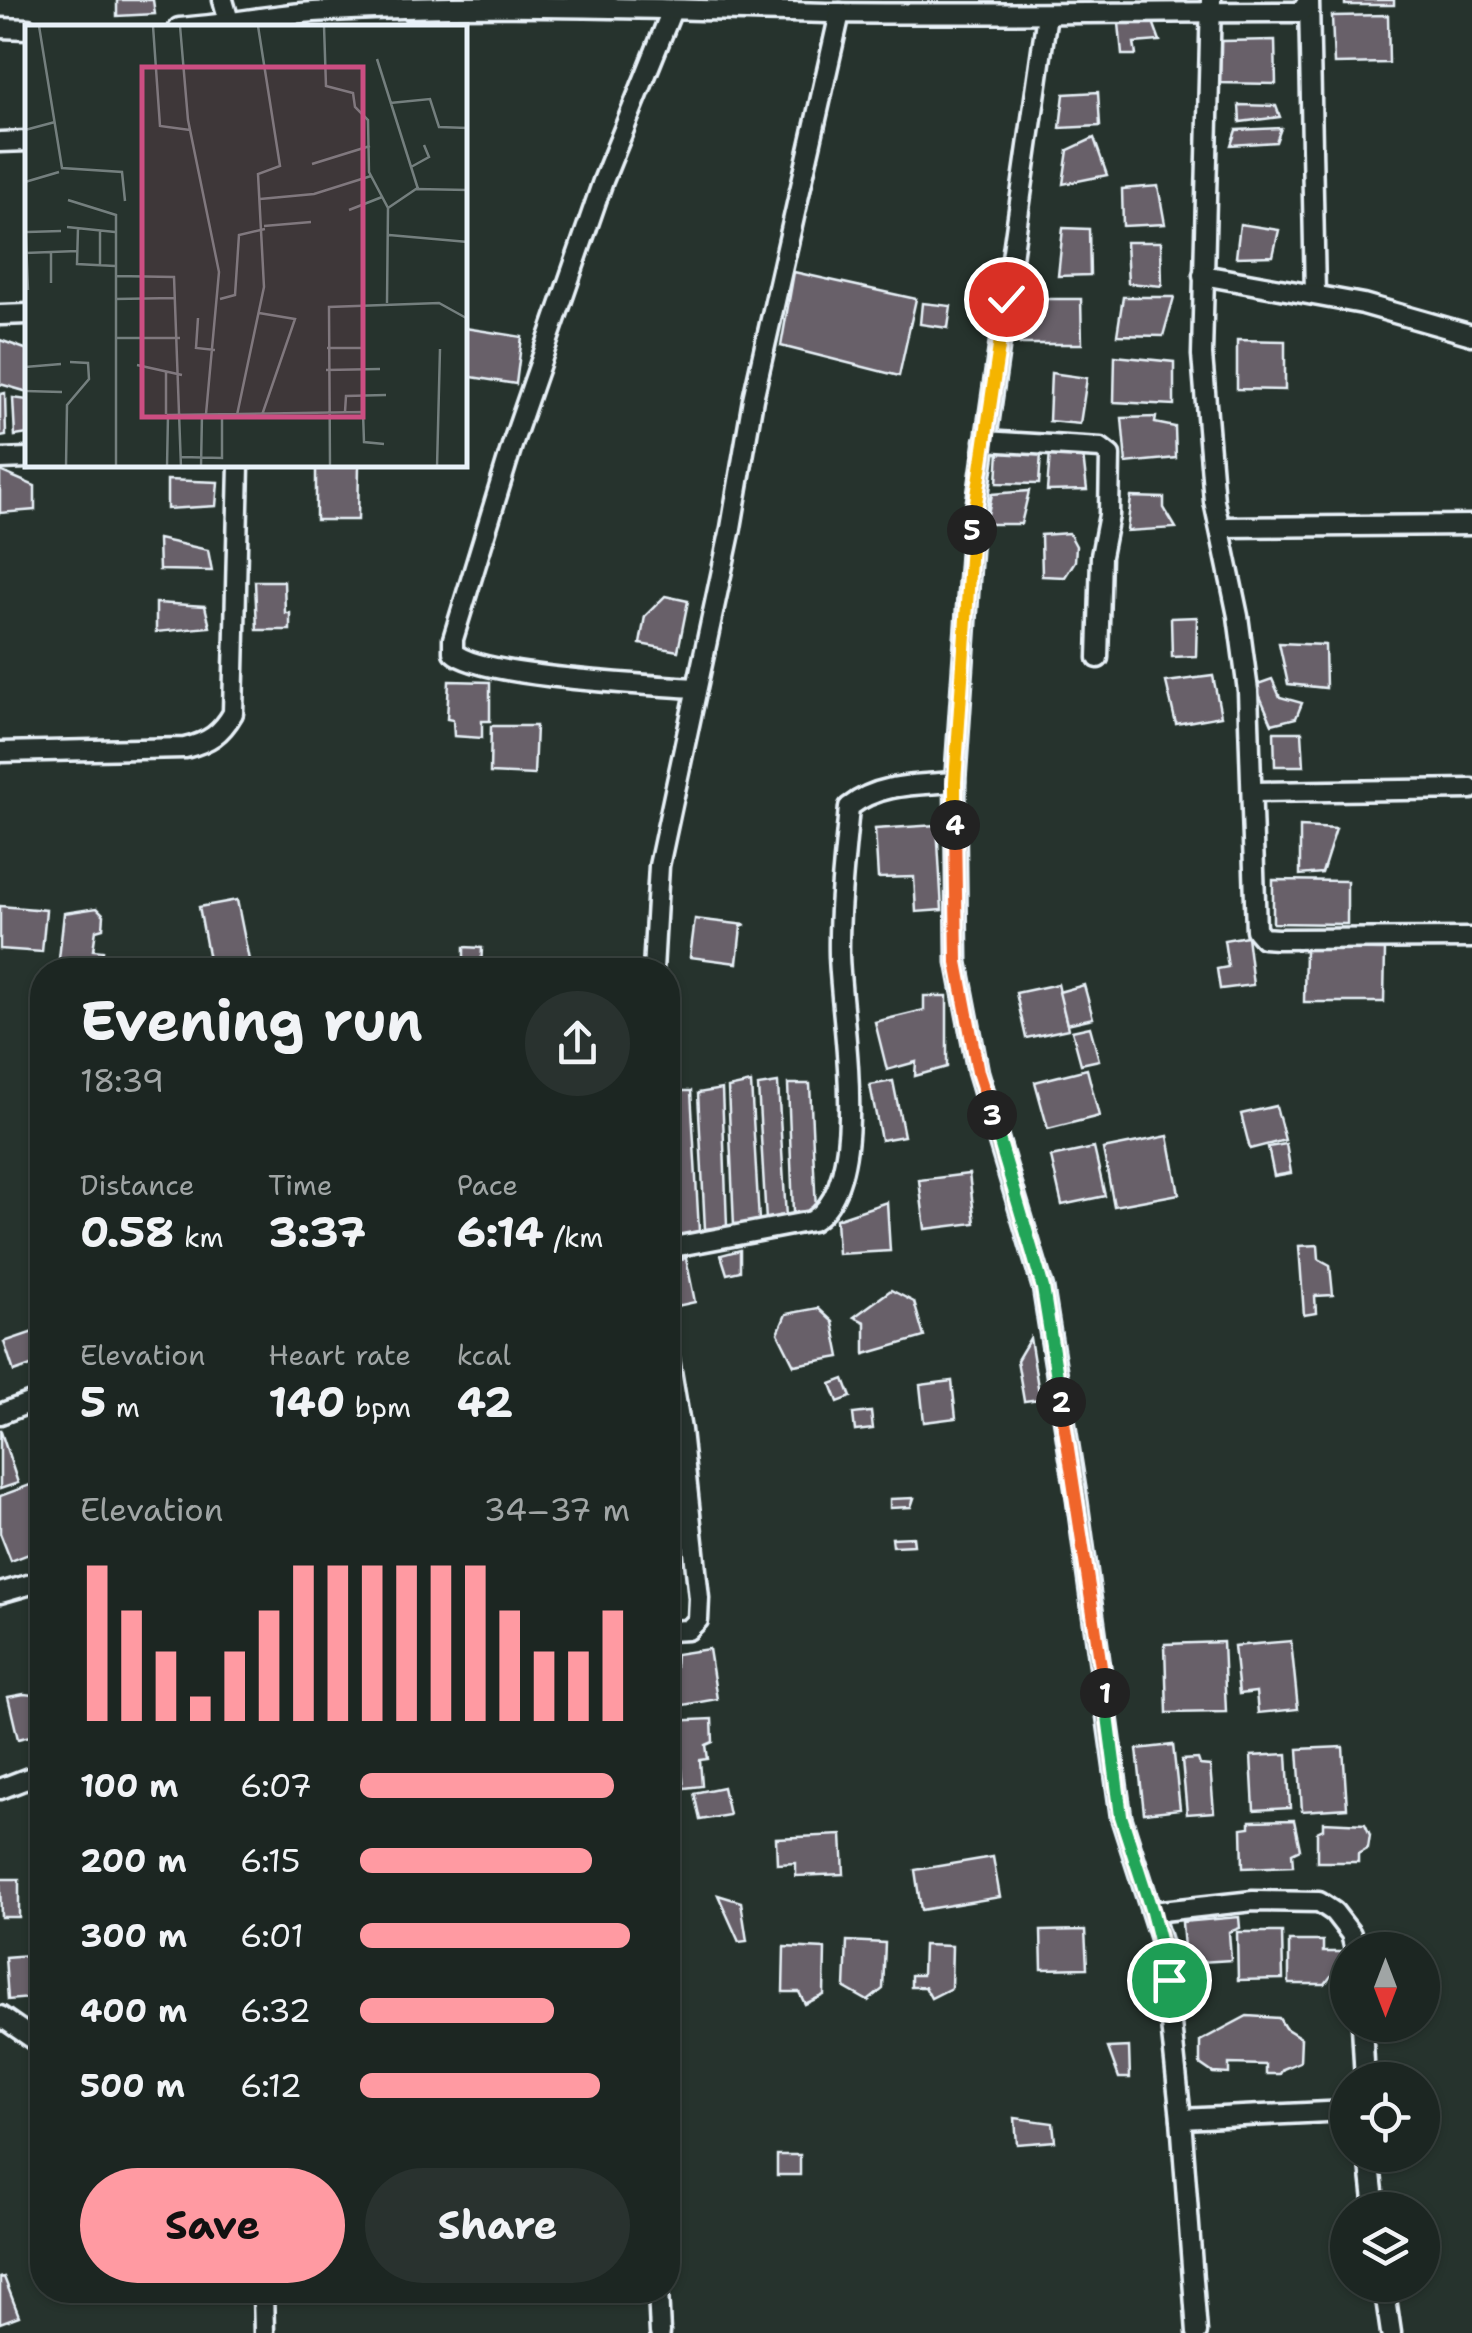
<!DOCTYPE html>
<meta charset="utf-8">
<style>
:root{--surface:#1c2622;--page:#29322f;--text:#f1f3f6;--muted:#a0a5a5;--line:#3a4340;--accent:#ff9aa2}
body{margin:0;font-family:"Shantell Sans",sans-serif;background:var(--page);color:var(--text);height:100vh;display:flex;flex-direction:column;font-size:38px;white-space:nowrap}
*{box-sizing:border-box;margin:0}
p{font-size:32px;color:var(--muted)}
.icon{flex:none;width:55px;height:55px;fill:none;stroke:currentColor;stroke-width:2;stroke-linecap:round;stroke-linejoin:round}
.map{position:relative;flex:1;overflow:hidden}
.panel{position:absolute;left:30px;top:958px;width:650px;height:1345px;display:flex;flex-direction:column;background:var(--surface);border-radius:40px;box-shadow:0 2px 8px #0004,0 0 0 2px var(--line)}
.panel>*{flex:none}
.needle{width:65px;rotate:180deg}
.buttons{position:absolute;left:1330px;top:1932px;display:grid;gap:20px}
.buttons a{display:grid;place-items:center;width:110px;height:110px;border-radius:50%;background:var(--surface);box-shadow:0 2px 8px #0004,0 0 0 2px var(--line);font-size:50px}
.pin{position:absolute;display:grid;place-items:center;width:85px;height:85px;color:#fff;margin:-42px;border:5px solid #fff;border-radius:50%;box-shadow:0 2px 10px #0007}
.km{position:absolute;width:50px;height:50px;margin:-25px;border-radius:50%;background:#222;color:#fff;font-size:28px;line-height:50px;text-align:center}
.round{display:grid;place-items:center;flex:none;width:105px;height:105px;border-radius:52px;background:var(--page)}
.head{display:flex;align-items:center;justify-content:space-between;height:170px;padding:0 50px}
h1{font-size:55px;font-weight:700;line-height:75px}
.figures{display:grid;grid-template-columns:repeat(3,1fr);gap:15px;height:170px;padding:10px 50px}
.figures div{display:grid;align-content:center}
.figures b{font-size:42px;font-weight:700}
.figures small{font-size:28px;font-weight:400}
.figures p{font-size:28px}
.chart{height:280px;padding:20px 50px}
.chart p{display:flex;justify-content:space-between}
.chart svg{width:100%;height:180px;margin-top:10px;stroke:var(--accent);stroke-width:6}
.action{display:flex;gap:20px;margin-top:auto;padding:20px 50px}
.action a{flex:1;height:115px;border-radius:60px;background:var(--accent);color:#111;font-size:40px;font-weight:700;line-height:115px;text-align:center}
.action a+a{background:var(--page);color:var(--text)}
ul{padding:0 50px;list-style:none;font-size:32px}
li{display:grid;grid-template-columns:160px 120px 1fr;align-items:center;height:75px}
li i{height:25px;border-radius:12px;background:var(--accent)}
.map>svg:first-child{display:block}
.building{fill:#676069;stroke:#e8f1f8;stroke-width:2.5}
.lines{fill:none;stroke-linecap:round;stroke-linejoin:round}
.street-casing{stroke:#e8f1f8;stroke-width:25}
.street{stroke:#26332d;stroke-width:18}
.split-1-casing{stroke:#fff;stroke-width:20}
.split-2-casing{stroke:#fff;stroke-width:20}
.split-3-casing{stroke:#fff;stroke-width:20}
.split-4-casing{stroke:#fff;stroke-width:20}
.split-5-casing{stroke:#fff;stroke-width:20}
.split-6-casing{stroke:#fff;stroke-width:20}
.split-1{stroke:#22a559;stroke-width:12}
.split-2{stroke:#f0652b;stroke-width:12}
.split-3{stroke:#22a559;stroke-width:12}
.split-4{stroke:#f0652b;stroke-width:12}
.split-5{stroke:#f5b400;stroke-width:12}
.split-6{stroke:#f5b400;stroke-width:12}
.inset-road{fill:none;stroke:#747f7e;stroke-width:2.5}
.view{fill:#cc4e82;fill-opacity:0.15;stroke:#cc4e82;stroke-width:5}
.inset-edge{fill:none;stroke:#e8f1f8;stroke-width:5}
</style>
<div class="map">
<svg width="1472" height="2333" viewBox="0 0 1472 2333">
<rect width="100%" height="100%" fill="#26332d"/>
<filter id="ink" filterUnits="userSpaceOnUse"><feTurbulence type="fractalNoise" baseFrequency=".01" numOctaves="2"/><feDisplacementMap in="SourceGraphic" scale="20" xChannelSelector="R" yChannelSelector="G"/><feConvolveMatrix kernelMatrix="1 2 1 2 8 2 1 2 1" color-interpolation-filters="sRGB"/></filter>
<g filter="url(#ink)">
<!-- building -->
<g class="building">
<path d="M117,0h36l2,14 -38,2z"/>
<rect x="1345" y="0" width="49" height="5"/>
<path d="M1388,15l1,48 -55,1 -2,-48z"/>
<path d="M1152,19l8,22 -26,2 2,12h-14l-3,-32z"/>
<rect x="405" y="21" width="31" height="7"/>
<path d="M1275,40l1,44 -59,-1 4,-42z"/>
<path d="M1098,92l2,34 -40,2 4,-34z"/>
<path d="M1239,105l37,1 4,11 -40,5z"/>
<path d="M1281,128l-5,14 -45,3 5,-15z"/>
<path d="M1094,138l13,37 -44,9 5,-34z"/>
<path d="M1158,186l7,38 -42,2 -1,-37z"/>
<path d="M1240,224l39,6 -6,26 -37,1z"/>
<path d="M1063,228l26,1 1,46 -32,1z"/>
<path d="M1126,242h35l1,44 -34,-3z"/>
<path d="M794,272l122,27 -17,77 -118,-30z"/>
<path d="M1123,297h51l-11,39 -46,-1z"/>
<path d="M1030,299h51l1,45h-62z"/>
<path d="M922,303l29,3 -3,22 -28,-4z"/>
<path d="M465,328l57,9 -6,47 -51,-8z"/>
<path d="M0,340l28,10v42l-28,-8z"/>
<path d="M1237,340l48,1v49l-48,-1z"/>
<path d="M1115,356l59,6v43l-60,-3z"/>
<path d="M1051,373l36,5 -7,46 -31,-3z"/>
<path d="M5,393l1,43 -6,1v-43z"/>
<path d="M13,398l15,2v34l-13,2z"/>
<path d="M1156,417l-1,6 20,4 1,31 -50,5 -4,-45z"/>
<path d="M999,451l42,2 -2,31 -42,-1z"/>
<path d="M1050,452l33,3 4,35 -40,1z"/>
<path d="M316,465h43l-1,55h-42z"/>
<path d="M0,471l35,15v24l-35,3z"/>
<path d="M167,480l51,2 -2,24 -49,3z"/>
<path d="M1029,491l-8,33h-35l6,-30z"/>
<path d="M1131,497l33,1v10l12,20 -49,3z"/>
<path d="M1069,533l7,13 -1,15 -10,16 -23,-1 -1,-41z"/>
<path d="M158,539l50,11 4,21 -53,-1z"/>
<path d="M255,581h29l1,32h5v17h-33z"/>
<path d="M665,596l23,5 -10,50 -38,-7 5,-28z"/>
<path d="M156,603l49,3 5,21 -54,5z"/>
<path d="M1197,617l-1,39 -24,1 -1,-39z"/>
<path d="M1279,643l46,2 1,43 -38,-4z"/>
<path d="M1213,676l8,40 -45,8 -10,-42z"/>
<path d="M1272,679l8,18 22,6 -6,15 -24,6 -17,-39z"/>
<path d="M449,681l41,1v39h-8v17l-28,-2 -1,-16 -6,-1z"/>
<path d="M491,726h45l-2,49 -44,-2z"/>
<path d="M1274,732h28l2,34h-29z"/>
<path d="M937,825l5,85 -26,2 -2,-35 -36,1 -3,-49z"/>
<path d="M1300,827l36,2 -14,44 -22,2z"/>
<path d="M1273,880l74,1v43l-74,-1z"/>
<path d="M237,900l14,70h-40l-12,-63z"/>
<path d="M0,906l46,4 -4,42 -42,-3z"/>
<path d="M97,908l7,7 -1,13 -7,2 -3,20 10,1 -2,19 -43,-2 6,-55z"/>
<path d="M695,919l51,6 -5,2 -4,36 -47,-6z"/>
<path d="M1247,936l6,49 -33,4 -3,-20 11,-2 -4,-27z"/>
<path d="M464,947l18,1 -1,19 -17,-1z"/>
<path d="M1305,949l80,1 -1,52h-80z"/>
<path d="M182,960l3,10h-33z"/>
<path d="M1058,984l10,45 -42,9 -10,-45z"/>
<path d="M1084,985l9,33 -26,6 -8,-32z"/>
<path d="M924,996h23v71l-32,9 1,-14 -29,8 -12,-48 49,-12z"/>
<path d="M1090,1027l9,33 -18,4 -9,-33z"/>
<path d="M1087,1069l12,47 -51,13 -13,-47z"/>
<path d="M893,1081l11,55 -23,4 -11,-55z"/>
<path d="M751,1083l8,138 -25,5 -6,-138z"/>
<path d="M778,1083l8,135 -20,3 -8,-135z"/>
<path d="M788,1084h22l6,127 -23,1z"/>
<path d="M722,1089l5,137 -22,3 -7,-136z"/>
<path d="M668,1091h23l8,140 -22,6z"/>
<path d="M1276,1106l9,34 -35,9 -9,-35z"/>
<path d="M1168,1136l11,58 -65,12 -11,-57z"/>
<path d="M1286,1144l5,29 -17,3 -6,-29z"/>
<path d="M1094,1148l11,48 -43,9 -11,-48z"/>
<path d="M969,1174l6,49 -50,6 -6,-49z"/>
<path d="M887,1202l3,49 -52,3 -2,-35z"/>
<path d="M1318,1245l1,14 11,6 3,30 -18,1 1,17 -12,2 -5,-69z"/>
<path d="M740,1250v21l-13,3 -6,-19z"/>
<path d="M686,1258l9,44 -18,4 -9,-44z"/>
<path d="M891,1290l23,12 10,35 -59,17v-32l-11,-5z"/>
<path d="M818,1308l15,14 7,35 -46,8 -16,-32 8,-19z"/>
<path d="M42,1329v33l-28,10 -10,-30z"/>
<path d="M1030,1338l10,61 -16,2 -7,-41z"/>
<path d="M844,1379l7,18 -13,5 -7,-18z"/>
<path d="M952,1381l4,37 -32,4 -4,-37z"/>
<path d="M871,1412l2,17 -18,2 -2,-17z"/>
<path d="M0,1429l18,54 -18,6z"/>
<path d="M38,1482l4,12v55l-31,12 -11,-28v-37z"/>
<path d="M914,1498l-3,9 -21,1v-9z"/>
<path d="M913,1537l1,8 -21,1 -1,-8z"/>
<path d="M1291,1641l7,68 -40,4 -2,-21 -17,2 -5,-48z"/>
<path d="M1223,1642l3,70 -59,1 -2,-69z"/>
<path d="M709,1649l8,50 -45,8 4,-53z"/>
<path d="M24,1694l18,2v52l-9,2 -3,-14 -12,3 -10,-42z"/>
<path d="M712,1719l1,23 -7,3 2,14 -8,1 2,26 -18,2 -2,-19 -11,-14 -2,-34z"/>
<path d="M1173,1745l7,64 -36,4 -7,-64z"/>
<path d="M1343,1747l4,61 -45,3 -4,-62z"/>
<path d="M1287,1754l3,54 -36,2 -3,-54z"/>
<path d="M1198,1759l2,6 10,1 4,46 -27,2 -5,-54z"/>
<path d="M723,1787l6,28 -29,5 -6,-27z"/>
<path d="M1294,1820l6,29 -8,4 1,13 -50,2 -1,-40 8,-1v-6z"/>
<path d="M1323,1822l42,2 5,11 -2,13 -10,6v8h-41v-30l6,-3z"/>
<path d="M842,1835l2,39 -48,2v-13l-19,1 -1,-26z"/>
<path d="M993,1857l7,40 -79,13 -6,-40z"/>
<path d="M0,1879h19v38h-18z"/>
<path d="M718,1895l23,7 6,39 -8,1z"/>
<path d="M1239,1917l1,11 -11,4 2,28 -46,3 -3,-41z"/>
<path d="M1085,1930l2,38 -45,1 -1,-38z"/>
<path d="M1237,1932h45l1,47 -45,1z"/>
<path d="M847,1941l38,2 -2,46 -15,12 -23,-13z"/>
<path d="M1289,1941h34v11h20v20l-12,4 -6,8h-36z"/>
<path d="M923,1945l29,1 -1,42 -20,10 -6,-11h-14v-12h11z"/>
<path d="M784,1947l41,2 -1,46 -19,9 -6,-12h-16z"/>
<path d="M42,1954v43l-34,3 -3,-43z"/>
<path d="M1247,2016l32,2 6,10 16,10 -1,24 -17,7 -3,5h-14v-9l-37,-1v10l-16,-1 -13,-9v-23z"/>
<path d="M1129,2047l1,31h-11l-11,-30z"/>
<path d="M1015,2118l38,5 2,18 -38,3z"/>
<rect x="777" y="2155" width="23" height="20"/>
<path d="M4,2277l15,39 -19,7v-45z"/>
</g>
<g class="lines">
<!-- street casing -->
<g class="street-casing">
<g id="street">
<path d="M223,0l8,28"/>
<path d="M1211,0l-9,355 12,146 24,115 10,75 8,239 7,8 14,1 195,-1"/>
<path d="M1309,1l6,293"/>
<path d="M672,10l-69,171 -89,258 -61,200v13c24,25 199,33 241,36"/>
<path d="M1047,14l-75,523 -17,245 2,180 21,110 65,216 34,212 44,317 42,131 18,171 16,214"/>
<path d="M0,28l28,1"/>
<path d="M179,28c46,-3 89,-13 135,-16 173,-11 348,-2 522,1 149,2 298,-1 446,-1h19l8,-12"/>
<path d="M0,142l28,-1"/>
<path d="M1203,275l160,29 109,31"/>
<path d="M0,315l28,-1"/>
<path d="M985,441l116,7 9,7 -1,60 -8,41 -3,102"/>
<path d="M0,459l28,-1"/>
<path d="M1220,527l252,-2"/>
<path d="M0,752l185,-4c24,-6 36,-14 48,-35l6,-248"/>
<path d="M1253,792l219,-3"/>
<path d="M653,970l6,-104 72,-338 22,-129 87,-386"/>
<path d="M668,1248l144,-27c62,-38 28,-204 27,-267 -1,-48 6,-99 10,-147 30,-24 69,-22 106,-25"/>
<path d="M668,1353l13,77 18,168 -1,22 -10,10 -20,1"/>
<path d="M0,1414l42,-16"/>
<path d="M0,1593l42,-12"/>
<path d="M0,1789l42,-16"/>
<path d="M1153,1912l100,-11 66,1 15,10 17,22 4,16"/>
<path d="M0,2016l42,29"/>
<path d="M1362,2025l3,55"/>
<path d="M1181,2119l167,-8"/>
<path d="M1369,2155l6,55"/>
<path d="M1384,2285l7,48"/>
<path d="M263,2290l1,43"/>
<path d="M658,2290l2,43"/>
</g>
</g>
<!-- street -->
<use href="#street" class="street"/>
</g>
</g>
<g class="lines" filter="url(#ink)">
<!-- split-1 casing -->
<g class="split-1-casing">
<path id="split-1" d="M1105,1693l16,123 31,96 17,68"/>
</g>
<!-- split-2 casing -->
<g class="split-2-casing">
<path id="split-2" d="M1061,1402l44,291"/>
</g>
<!-- split-3 casing -->
<g class="split-3-casing">
<path id="split-3" d="M992,1115l51,173 18,114"/>
</g>
<!-- split-4 casing -->
<g class="split-4-casing">
<path id="split-4" d="M955,825l2,137 21,110 14,43"/>
</g>
<!-- split-5 casing -->
<g class="split-5-casing">
<path id="split-5" d="M955,825v-43l17,-252"/>
</g>
<!-- split-6 casing -->
<g class="split-6-casing">
<path id="split-6" d="M972,530l34,-231"/>
</g>
<!-- split-1 -->
<use href="#split-1" class="split-1"/>
<!-- split-2 -->
<use href="#split-2" class="split-2"/>
<!-- split-3 -->
<use href="#split-3" class="split-3"/>
<!-- split-4 -->
<use href="#split-4" class="split-4"/>
<!-- split-5 -->
<use href="#split-5" class="split-5"/>
<!-- split-6 -->
<use href="#split-6" class="split-6"/>
</g>
<!-- overview -->
<g transform="translate(25 25)">
<rect width="442" height="442" fill="#26332d"/>
<path class="inset-road" d="M14,1l23,142 60,4 3,29M128,1l7,100 30,4M155,1l8,94 31,152 -13,142M299,1l2,60 27,7 2,14 13,13 1,52 19,36 -1,95M352,34l41,130M365,78l40,-4 9,28 29,1M0,105l30,-8M287,139l58,-18M386,142l18,-10 -5,-12M0,157l34,-10M235,174l54,-5 57,-18M43,175l48,15v252M363,183l28,-19 52,1M324,185l33,-13M0,188l3,77M239,201l47,-4M42,202l48,5M53,203l-1,36 38,2M75,205v36M2,207l34,-1M364,210l79,7M0,228l52,-2M90,251l59,1 7,190M26,258v-31M90,274l60,-1M195,274l15,-4 4,-60 26,-6M234,288l36,6 -33,96M173,293l-2,30 19,2M90,313h65M302,323h36M112,340l45,10M0,342l36,-3M301,345l54,-1M141,347v42M0,366l37,1M320,387l1,-16 40,-1M212,390l27,-128 -6,-113 22,-8 -22,-140M156,432l41,1v-43M41,442l1,-62 22,-26 -1,-16 -18,-1M142,442l1,-52 195,-3 1,30 20,2M176,442l1,-53M305,442l-1,-160 110,-4 29,16M412,442l3,-118"/>
<path class="view" d="M117,42h221v350h-221z"/>
<rect width="442" height="442" class="inset-edge"/>
</g>
</svg>
<div class="buttons">
<a><svg class="needle" viewBox="-14 -14 28 28"><path d="M0-13l5 13h-10z" fill="#e53935"/><path d="M0 13l5-13h-10z" fill="#a0a5a5"/></svg></a>
<a><svg class="icon" aria-label="locate" viewBox="0 0 24 24"><circle cx="12" cy="12" r="6"/><path d="M12 2v4M12 18v4M2 12h4M18 12h4"/></svg></a>
<a><svg class="icon" aria-label="layers" viewBox="0 0 24 24"><path d="M12 4l9 5-9 5-9-5zM3 14l9 5 9-5"/></svg></a>
</div>
<div class="pin" style="left:1169px;top:1980px;background:#1e9e55"><svg class="icon" aria-label="arrive" viewBox="0 0 24 24"><path d="M6 21V4h12l-3 4 3 4H6"/></svg></div>
<div class="pin" style="left:1006px;top:299px;background:#d93025"><svg class="icon" aria-label="check" viewBox="0 0 24 24"><path d="M5 12l5 5 9-10"/></svg></div>
<b class="km" style="left:1105px;top:1693px">1</b>
<b class="km" style="left:1061px;top:1402px">2</b>
<b class="km" style="left:992px;top:1115px">3</b>
<b class="km" style="left:955px;top:825px">4</b>
<b class="km" style="left:972px;top:530px">5</b>
<section class="panel">
<div class="head"><div><h1>Evening run</h1><p>18:39</p></div><a class="round"><svg class="icon" aria-label="share" viewBox="0 0 24 24"><path d="M12 15V3M7 8l5-5 5 5M5 13v7h14v-7"/></svg></a></div>
<div class="figures">
<div><p>Distance</p><b>0.58<small> km</small></b></div>
<div><p>Time</p><b>3:37</b></div>
<div><p>Pace</p><b>6:14<small> /km</small></b></div>
</div>
<div class="figures">
<div><p>Elevation</p><b>5<small> m</small></b></div>
<div><p>Heart rate</p><b>140<small> bpm</small></b></div>
<div><p>kcal</p><b>42</b></div>
</div>
<div class="chart"><p><span>Elevation</span>34–37 m</p>
<svg viewBox="0 0 160 44" preserveAspectRatio="none"><path d="M5 44V6M15 44V17M25 44V27M35 44V38M45 44V27M55 44V17M65 44V6M75 44V6M85 44V6M95 44V6M105 44V6M115 44V6M125 44V17M135 44V27M145 44V27M155 44V17"/></svg>
</div>
<ul>
<li><b>100 m</b>6:07<i style="width:94%"></i></li>
<li><b>200 m</b>6:15<i style="width:86%"></i></li>
<li><b>300 m</b>6:01<i style="width:100%"></i></li>
<li><b>400 m</b>6:32<i style="width:72%"></i></li>
<li><b>500 m</b>6:12<i style="width:89%"></i></li>
</ul>
<div class="action"><a>Save</a><a>Share</a></div>
</section>
</div>
